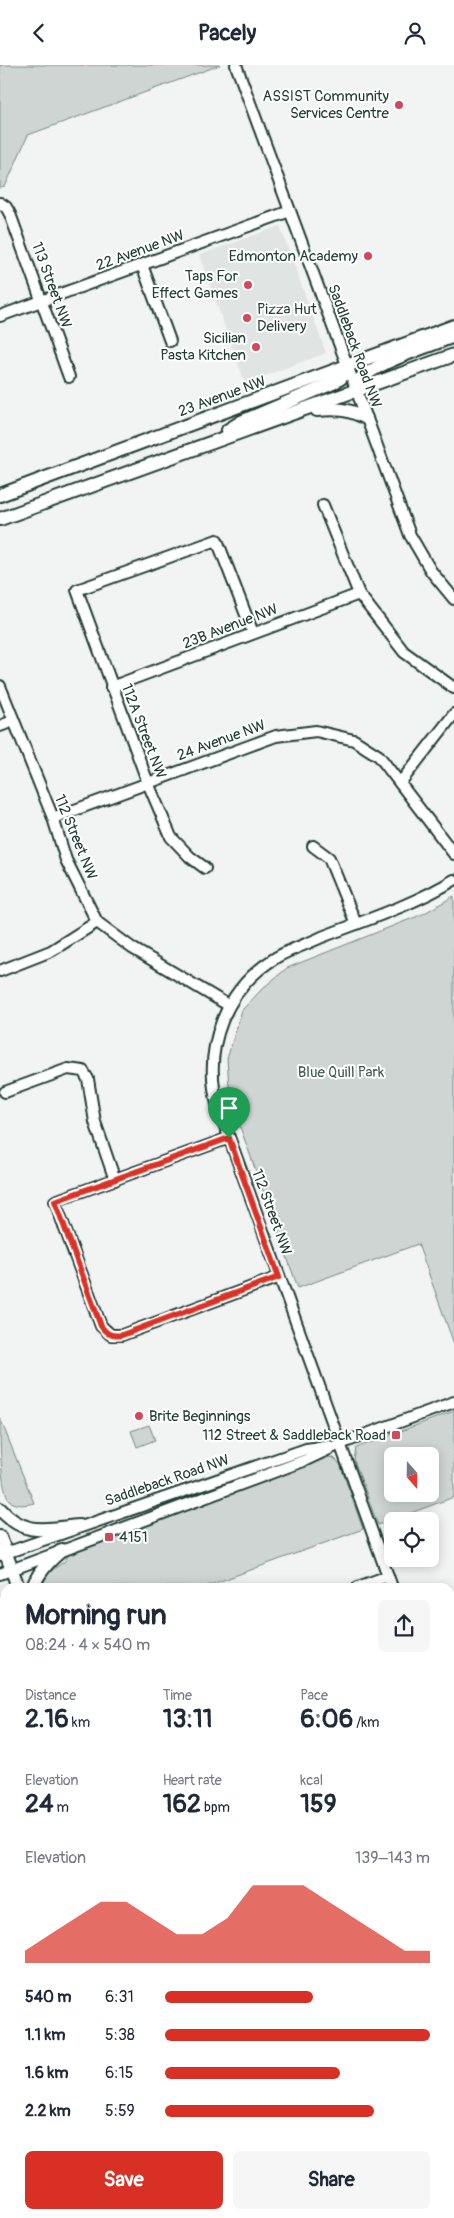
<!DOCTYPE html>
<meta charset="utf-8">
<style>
:root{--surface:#fff;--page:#f6f6f7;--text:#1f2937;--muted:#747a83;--accent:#d93025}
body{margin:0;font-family:Pangolin,sans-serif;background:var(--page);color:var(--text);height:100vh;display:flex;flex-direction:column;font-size:19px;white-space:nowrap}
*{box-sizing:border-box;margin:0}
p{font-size:16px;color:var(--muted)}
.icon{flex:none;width:28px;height:28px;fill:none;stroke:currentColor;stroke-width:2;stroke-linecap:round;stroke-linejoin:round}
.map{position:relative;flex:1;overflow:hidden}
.panel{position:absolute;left:0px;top:1518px;width:455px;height:636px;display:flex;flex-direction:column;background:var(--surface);border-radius:15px 15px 0 0;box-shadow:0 2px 12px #0003}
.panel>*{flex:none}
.needle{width:32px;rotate:160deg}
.tools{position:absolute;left:384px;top:1382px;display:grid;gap:10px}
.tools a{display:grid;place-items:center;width:55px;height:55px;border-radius:8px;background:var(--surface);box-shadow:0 2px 12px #0003;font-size:25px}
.pin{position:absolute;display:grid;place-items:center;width:42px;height:42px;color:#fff;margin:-51px -21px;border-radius:50% 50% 50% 0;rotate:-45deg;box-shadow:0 0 5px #0007}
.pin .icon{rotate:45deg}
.round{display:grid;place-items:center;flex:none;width:52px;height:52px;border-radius:8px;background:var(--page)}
.summary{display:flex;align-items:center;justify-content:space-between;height:85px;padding:0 25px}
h1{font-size:28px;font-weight:800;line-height:38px}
.figures{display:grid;grid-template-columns:repeat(3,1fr);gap:8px;height:85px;padding:5px 25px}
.figures div{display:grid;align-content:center}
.figures b{font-size:25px;font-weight:800}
.figures small{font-size:14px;font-weight:400}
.figures p{font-size:14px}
.chart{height:140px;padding:10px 25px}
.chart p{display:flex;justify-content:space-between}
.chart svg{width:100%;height:90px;margin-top:5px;fill:var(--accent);opacity:.7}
.primary-button{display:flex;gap:10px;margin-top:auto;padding:10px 25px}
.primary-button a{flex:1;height:58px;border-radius:8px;background:var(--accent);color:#fff;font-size:20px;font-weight:800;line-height:58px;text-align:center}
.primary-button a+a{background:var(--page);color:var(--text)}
ul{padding:0 25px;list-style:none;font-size:16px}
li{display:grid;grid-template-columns:80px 60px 1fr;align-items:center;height:38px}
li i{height:12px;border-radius:6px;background:var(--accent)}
header{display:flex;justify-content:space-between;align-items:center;height:65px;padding:0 25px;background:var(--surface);font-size:22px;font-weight:800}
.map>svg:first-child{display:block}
.built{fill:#e0e4e3}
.green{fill:#ced5d3;stroke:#768984;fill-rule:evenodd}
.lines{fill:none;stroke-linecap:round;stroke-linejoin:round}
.minor-casing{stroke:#1f3d34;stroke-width:14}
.major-casing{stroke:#1f3d34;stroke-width:16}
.minor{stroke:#fff;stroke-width:10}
.major{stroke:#fff;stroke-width:12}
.tram{stroke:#1f3d34;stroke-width:1}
.route-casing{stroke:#fff;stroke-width:10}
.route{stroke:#d93025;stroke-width:6}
.poi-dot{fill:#d1495b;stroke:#fff;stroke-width:2}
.labels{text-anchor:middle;stroke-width:4;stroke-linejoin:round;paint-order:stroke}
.poi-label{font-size:15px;fill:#1f3d34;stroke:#fff;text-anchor:end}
.street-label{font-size:15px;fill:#1f3d34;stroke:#fff}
.park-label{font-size:15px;fill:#425b54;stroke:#fff}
</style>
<header><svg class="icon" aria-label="back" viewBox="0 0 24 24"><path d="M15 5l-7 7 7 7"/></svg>Pacely<svg class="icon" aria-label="person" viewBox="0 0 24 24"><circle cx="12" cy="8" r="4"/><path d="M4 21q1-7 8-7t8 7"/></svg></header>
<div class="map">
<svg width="454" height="2153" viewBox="0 0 454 2153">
<rect width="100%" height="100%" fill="#f2f3f3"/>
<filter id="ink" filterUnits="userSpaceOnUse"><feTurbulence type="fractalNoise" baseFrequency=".02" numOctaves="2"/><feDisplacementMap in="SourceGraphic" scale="10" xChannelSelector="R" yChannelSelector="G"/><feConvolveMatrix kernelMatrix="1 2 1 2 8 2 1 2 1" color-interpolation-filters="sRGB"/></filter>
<g filter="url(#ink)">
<!-- built -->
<path class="built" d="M280,161l46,127 -81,30 -46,-128z"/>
<!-- green -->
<g class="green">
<path d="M0,0h220l-192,70 -23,52 -5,1z"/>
<path d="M454,831v448l-36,-100 -120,44 -68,-189 -3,-40 15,-49 21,-22 24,-20 136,-54z"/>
<path d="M454,1346v86l-76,28 -24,-65 2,-12zM392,1391h38v38h-38z"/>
<path d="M0,1353l34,85c-8,2 -19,4 -26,-4 -8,-16 -8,-60 -8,-81z"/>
<path d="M149,1360l6,15 -18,7 -6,-16z"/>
<path d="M329,1392l5,1 6,6 23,65 -159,58h-162l5,-13 18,-13 5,-10z"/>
<path d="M0,1654l5,14v132l-5,-17z"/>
<path d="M454,2036v41l-4,1v-41z"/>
<path d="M5,2123v26h67l-8,4h-64v-25z"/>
<path d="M260,2149h100l-2,4h-98z"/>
</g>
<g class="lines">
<!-- minor casing -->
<g class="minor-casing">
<g id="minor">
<path d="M236,0l174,470 21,36 23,28"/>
<path d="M0,138l6,4 4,7 59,163"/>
<path d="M142,200l28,76"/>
<path d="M0,251l290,-105"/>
<path d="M323,440l36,89 45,58 50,36"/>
<path d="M0,621l53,132 13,42 31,62 35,26 96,57"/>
<path d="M111,622l248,-93"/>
<path d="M0,661l13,-5"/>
<path d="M400,718l54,-69"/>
<path d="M53,753l223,-82 40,-5 38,9 25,16 75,98"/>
<path d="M313,781l16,12 27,66"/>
<path d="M205,803l-15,-11 -19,-20 -23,-54 -71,-193 140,-50 36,93"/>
<path d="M0,906l51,-20 46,-29"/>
<path d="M5,1027l63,-23 15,2 5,8 7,43 20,58"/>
<path d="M229,1073l-174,63 5,14 41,111 10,9h11l157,-58"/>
<path d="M0,1490l306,-106 23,-3"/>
<path d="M0,1509l306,-114 34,-16 114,-42"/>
<path d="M358,1522l30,-11"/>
<path d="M392,1522l-175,-483c-14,-57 8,-116 60,-147 14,-8 30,-13 45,-20 44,-17 91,-32 132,-57"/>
<path d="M450,1627l4,4"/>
<path d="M450,1679l4,-5"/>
<path d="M450,2128l4,-2"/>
<path d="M412,2153l1,-4"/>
</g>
</g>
<!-- major casing -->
<g class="major-casing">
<g id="major">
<path d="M356,325l1,-8c20,-21 70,-35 97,-46"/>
<path d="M317,345c19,-2 32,-1 49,8"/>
<path d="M228,365l13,-8 92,-39 8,-5 6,-11"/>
<path d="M0,430l454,-169"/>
<path d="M0,454l454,-164"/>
<path d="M0,1444c25,28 46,20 79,17"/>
<path d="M0,1472l18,50"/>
<path d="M33,1522c6,-16 16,-26 29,-37"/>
<path d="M0,1593l5,14"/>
<path d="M450,2020l4,-1"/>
<path d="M450,2030l4,-2"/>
<path d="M198,2149l2,4"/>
<path d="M241,2149l2,4"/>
<path d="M253,2149v4"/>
<path d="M79,2153l9,-4"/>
<path d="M128,2153l10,-4"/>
</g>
</g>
<!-- minor -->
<use href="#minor" class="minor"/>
<!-- major -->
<use href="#major" class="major"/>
<!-- tram -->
<g class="tram">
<path d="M0,1529l5,13"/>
<path d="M0,1545l5,13"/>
<path d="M222,2149l2,4"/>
</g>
</g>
</g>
<g class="lines" filter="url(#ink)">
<!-- route casing -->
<g class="route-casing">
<path id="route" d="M229,1073l50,139 -157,58c-10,2 -16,-1 -21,-9l-46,-125z"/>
</g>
<!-- route -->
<use href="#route" class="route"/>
</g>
<!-- markers -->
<g class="poi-dot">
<circle cx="399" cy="40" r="5"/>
<circle cx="368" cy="191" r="5"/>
<circle cx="248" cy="220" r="5"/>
<circle cx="247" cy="253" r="5"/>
<circle cx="256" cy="282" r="5"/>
<circle cx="139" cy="1351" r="5"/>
<rect x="391" y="1365" width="10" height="10" rx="2.5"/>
<rect x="104" y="1467" width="10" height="10" rx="2.5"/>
</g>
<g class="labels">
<!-- poi labels -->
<g class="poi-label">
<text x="389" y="36">ASSIST Community<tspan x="389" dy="17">Services Centre</tspan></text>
<text x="358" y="196">Edmonton Academy</text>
<text x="238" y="216">Taps For<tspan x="238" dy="17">Effect Games</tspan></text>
<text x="257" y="249" text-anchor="start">Pizza Hut<tspan x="257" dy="17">Delivery</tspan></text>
<text x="246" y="278">Sicilian<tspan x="246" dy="17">Pasta Kitchen</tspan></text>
<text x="149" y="1356" text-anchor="start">Brite Beginnings</text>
<text x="386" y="1375">112 Street &amp; Saddleback Road</text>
<text x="119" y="1477" text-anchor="start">4151</text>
</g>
<!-- street labels -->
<g class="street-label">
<text transform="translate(140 185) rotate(-20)" y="5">22 Avenue NW</text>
<text transform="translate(52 220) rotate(70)" y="5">113 Street NW</text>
<text transform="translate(355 281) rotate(70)" y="5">Saddleback Road NW</text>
<text transform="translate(222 331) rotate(-20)" y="5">23 Avenue NW</text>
<text transform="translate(230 561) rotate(-21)" y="5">23B Avenue NW</text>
<text transform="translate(144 666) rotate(69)" y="5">112A Street NW</text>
<text transform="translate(221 675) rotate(-20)" y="5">24 Avenue NW</text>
<text transform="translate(76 772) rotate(68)" y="5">112 Street NW</text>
<text transform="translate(272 1147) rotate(70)" y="5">112 Street NW</text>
<text transform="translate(167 1415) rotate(-19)" y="5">Saddleback Road NW</text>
</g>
<!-- park labels -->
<g class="park-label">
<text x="341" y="1012">Blue Quill Park</text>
</g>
</g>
</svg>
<div class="tools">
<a><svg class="needle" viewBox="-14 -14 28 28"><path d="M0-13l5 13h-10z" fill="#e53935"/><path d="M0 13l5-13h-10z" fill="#747a83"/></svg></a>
<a><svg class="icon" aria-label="locate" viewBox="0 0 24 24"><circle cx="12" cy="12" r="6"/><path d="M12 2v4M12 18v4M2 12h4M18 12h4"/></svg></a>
</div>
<div class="pin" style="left:229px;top:1073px;background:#1e9e55"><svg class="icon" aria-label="arrive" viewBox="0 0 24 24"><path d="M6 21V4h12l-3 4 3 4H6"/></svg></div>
<section class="panel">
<div class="summary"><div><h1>Morning run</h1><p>08:24 · 4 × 540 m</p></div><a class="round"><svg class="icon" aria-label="share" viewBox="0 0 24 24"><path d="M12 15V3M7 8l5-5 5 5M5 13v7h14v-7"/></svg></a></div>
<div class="figures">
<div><p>Distance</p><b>2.16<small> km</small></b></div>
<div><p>Time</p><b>13:11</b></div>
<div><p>Pace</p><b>6:06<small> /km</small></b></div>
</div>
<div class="figures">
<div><p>Elevation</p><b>24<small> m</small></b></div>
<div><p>Heart rate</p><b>162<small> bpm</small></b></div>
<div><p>kcal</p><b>159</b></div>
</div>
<div class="chart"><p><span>Elevation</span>139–143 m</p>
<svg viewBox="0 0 160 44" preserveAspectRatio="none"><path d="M0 44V38L10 30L20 22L30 14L40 14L50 22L60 30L70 30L80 22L90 6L100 6L110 6L120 14L130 22L140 30L150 38L160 38V44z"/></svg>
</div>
<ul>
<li><b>540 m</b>6:31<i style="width:56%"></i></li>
<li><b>1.1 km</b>5:38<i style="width:100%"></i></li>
<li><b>1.6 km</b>6:15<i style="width:66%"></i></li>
<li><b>2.2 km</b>5:59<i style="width:79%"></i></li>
</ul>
<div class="primary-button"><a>Save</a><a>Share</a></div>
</section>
</div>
